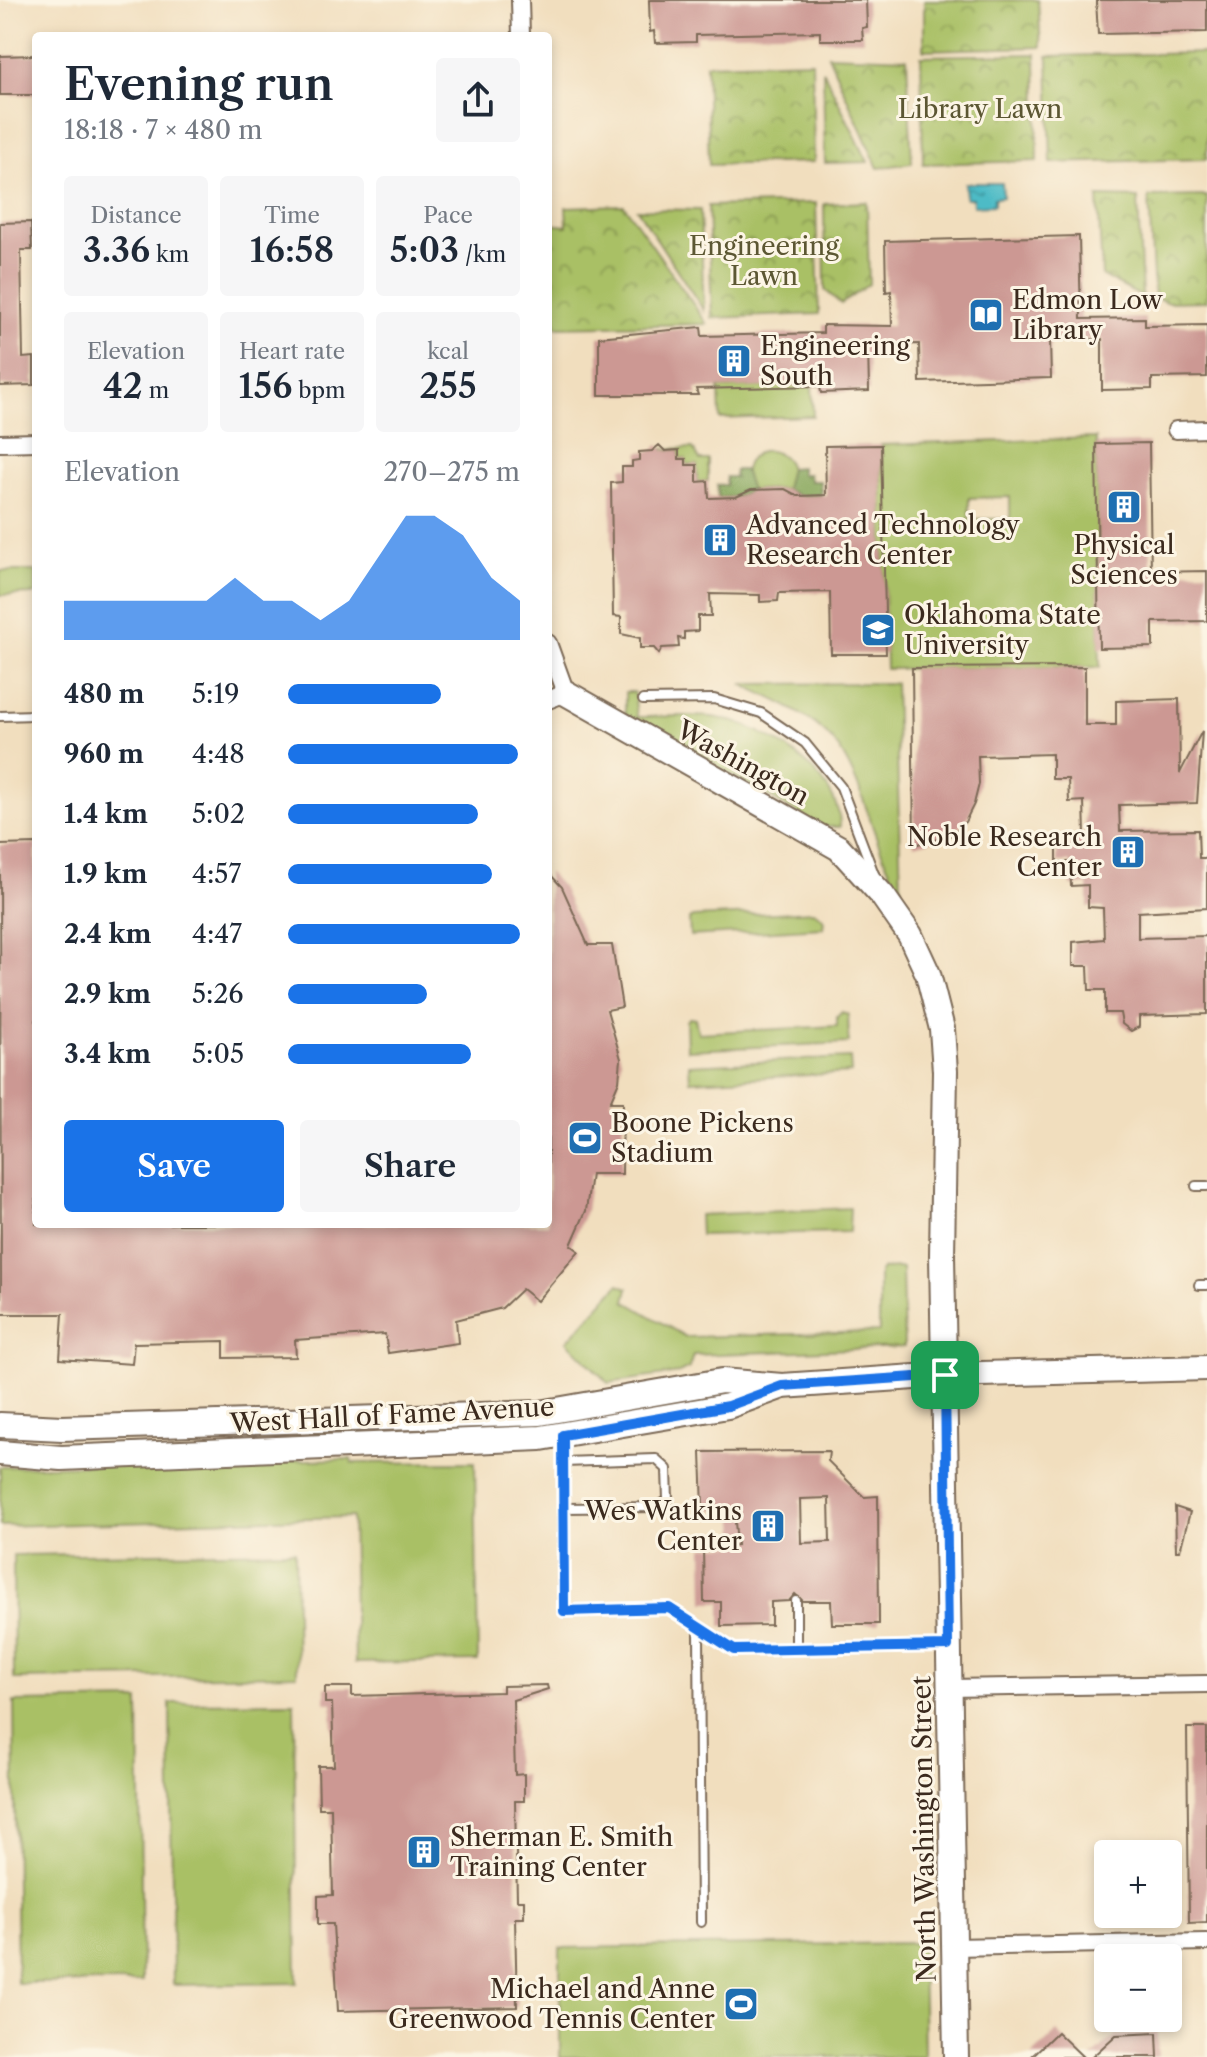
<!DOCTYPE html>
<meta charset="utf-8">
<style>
:root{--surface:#fff;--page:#f6f6f7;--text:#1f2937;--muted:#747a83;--accent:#1a73e8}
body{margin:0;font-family:"Libre Caslon Text",serif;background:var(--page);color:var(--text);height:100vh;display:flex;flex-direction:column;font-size:30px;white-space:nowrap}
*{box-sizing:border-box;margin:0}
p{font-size:26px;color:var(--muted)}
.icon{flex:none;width:44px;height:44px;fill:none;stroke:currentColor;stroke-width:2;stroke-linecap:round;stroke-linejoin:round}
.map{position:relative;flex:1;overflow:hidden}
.sheet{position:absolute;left:32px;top:32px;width:520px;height:1196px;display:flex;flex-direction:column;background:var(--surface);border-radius:8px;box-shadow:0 4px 12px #0003}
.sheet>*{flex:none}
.buttons{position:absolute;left:1094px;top:1840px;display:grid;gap:16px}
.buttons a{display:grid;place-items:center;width:88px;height:88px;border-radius:8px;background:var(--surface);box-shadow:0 4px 12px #0003;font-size:40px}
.pin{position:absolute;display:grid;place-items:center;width:68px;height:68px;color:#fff;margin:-34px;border-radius:16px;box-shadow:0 4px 12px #0006}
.round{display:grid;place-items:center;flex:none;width:84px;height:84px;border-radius:8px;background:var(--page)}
.summary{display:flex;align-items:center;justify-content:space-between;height:136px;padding:0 32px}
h1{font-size:44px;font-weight:600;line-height:60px}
.stats{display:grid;grid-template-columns:repeat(3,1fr);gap:12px;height:136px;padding:8px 32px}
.stats div{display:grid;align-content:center;border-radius:8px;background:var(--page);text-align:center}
.stats b{font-size:34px;font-weight:600}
.stats small{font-size:22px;font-weight:400}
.stats p{font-size:22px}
.chart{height:224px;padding:16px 32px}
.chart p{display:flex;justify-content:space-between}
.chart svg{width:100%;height:144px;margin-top:8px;fill:var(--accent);opacity:.7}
.primary-button{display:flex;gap:16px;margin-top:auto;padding:16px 32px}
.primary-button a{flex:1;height:92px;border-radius:8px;background:var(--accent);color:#fff;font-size:32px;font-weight:600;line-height:92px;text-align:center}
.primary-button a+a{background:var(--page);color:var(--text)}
ul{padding:0 32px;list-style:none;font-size:26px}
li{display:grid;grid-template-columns:128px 96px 1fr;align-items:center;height:60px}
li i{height:20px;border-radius:10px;background:var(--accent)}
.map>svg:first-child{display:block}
.green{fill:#a9c065;stroke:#727542;stroke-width:2;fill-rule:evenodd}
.forest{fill:url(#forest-crowns);stroke:#60683c;stroke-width:2}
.park{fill:url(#park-crowns);stroke:#727542;stroke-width:2}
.water{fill:url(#water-ripples);stroke:#447272;stroke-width:2}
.building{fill:#cc9893;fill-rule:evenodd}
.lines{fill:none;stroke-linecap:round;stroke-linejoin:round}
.lane-casing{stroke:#7b6956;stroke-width:12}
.street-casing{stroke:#7b6956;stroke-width:20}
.secondary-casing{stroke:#7b6956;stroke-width:28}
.lane{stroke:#fff;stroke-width:8}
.street{stroke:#fff;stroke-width:16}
.secondary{stroke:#fff;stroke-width:24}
.route-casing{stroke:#fff;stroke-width:16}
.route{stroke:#1a73e8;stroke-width:10}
.labels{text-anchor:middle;stroke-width:6;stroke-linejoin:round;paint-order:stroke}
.park-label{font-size:26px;fill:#5c5733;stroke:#fcf5e5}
.poi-label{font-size:26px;fill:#3b2a1e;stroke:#fcf5e5;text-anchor:start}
.street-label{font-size:26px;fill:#3b2a1e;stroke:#fcf5e5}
</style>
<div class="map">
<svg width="1207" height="2057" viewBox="0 0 1207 2057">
<defs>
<pattern id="forest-crowns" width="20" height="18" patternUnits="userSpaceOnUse" patternTransform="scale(2)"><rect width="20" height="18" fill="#86a65a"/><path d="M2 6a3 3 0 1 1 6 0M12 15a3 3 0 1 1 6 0" fill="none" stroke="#6f874a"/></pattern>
<pattern id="park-crowns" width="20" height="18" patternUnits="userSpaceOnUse" patternTransform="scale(2)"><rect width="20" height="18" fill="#a9c065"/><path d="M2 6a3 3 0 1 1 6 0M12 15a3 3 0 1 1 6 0" fill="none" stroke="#8b9c53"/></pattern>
<pattern id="water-ripples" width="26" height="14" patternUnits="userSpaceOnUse" patternTransform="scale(2)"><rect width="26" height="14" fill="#4dbbc6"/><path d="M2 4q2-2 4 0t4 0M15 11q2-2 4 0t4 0" fill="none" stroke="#4198a0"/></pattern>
</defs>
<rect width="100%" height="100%" fill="#fcf5e5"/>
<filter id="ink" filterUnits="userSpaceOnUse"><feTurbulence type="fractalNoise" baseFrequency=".0125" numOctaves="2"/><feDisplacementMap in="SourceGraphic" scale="16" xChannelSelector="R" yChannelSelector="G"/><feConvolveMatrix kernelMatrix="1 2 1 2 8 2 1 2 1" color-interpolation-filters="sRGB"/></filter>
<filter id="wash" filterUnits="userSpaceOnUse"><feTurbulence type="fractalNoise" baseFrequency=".006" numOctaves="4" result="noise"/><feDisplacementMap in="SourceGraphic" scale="32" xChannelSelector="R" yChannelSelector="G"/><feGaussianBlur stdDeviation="1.8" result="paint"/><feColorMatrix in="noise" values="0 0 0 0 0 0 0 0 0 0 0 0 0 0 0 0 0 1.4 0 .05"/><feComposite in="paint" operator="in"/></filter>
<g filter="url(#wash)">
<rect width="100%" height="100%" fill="#f1debe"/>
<!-- green -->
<g class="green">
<path d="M812,385l1,31 -93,3 -1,-31z"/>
<path d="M1096,438l4,229 -214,2 -5,-224zM1010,497v22h-41v-21z"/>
<path d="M693,448l7,12h8v21l-11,1v-17h-11v-6h-7v-8l-16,-2z"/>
<path d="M761,451c24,-3 37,18 24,38l-34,1c-11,-15 -7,-31 10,-39z"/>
<path d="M0,571h36v23l-36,1z"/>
<path d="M895,683l6,208c-28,-44 -33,-98 -62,-142 -21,-32 -64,-48 -97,-65z"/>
<path d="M625,692h9l3,25c27,0 56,-3 81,1 47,8 123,56 122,109h-18l-197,-113z"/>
<path d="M814,911l10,8 -1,9 -133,8 -1,-17 4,-2z"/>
<path d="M842,1012l6,3 1,28 -162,7 -1,-29 3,-3h6l3,15 139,-7v-9z"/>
<path d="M850,1058l1,15 -161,8 -1,-16z"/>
<path d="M850,1208l-1,24 -149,3 -1,-20z"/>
<path d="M902,1268l2,79 -211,8 -4,13 -10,5 -71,10 -41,-42 52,-57 9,4 -3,13 61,36 193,-5v-59l3,-4z"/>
<path d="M351,1459l1,4 123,-1 3,199 -123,2 -3,-146 -352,9v-59z"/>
<path d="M295,1551l2,124 -283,4 -1,-124z"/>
<path d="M139,1700l3,282 -125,1 -3,-281z"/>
<path d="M294,1702l3,281 -124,2 -3,-282z"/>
<path d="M913,1943l9,7 2,107h-364v-109z"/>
</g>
<!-- forest -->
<g class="forest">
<path d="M801,467v7h8l1,7h10l1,14 -23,1 -13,-7 5,-21z"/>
<path d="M735,470h9l7,20 -15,7 -18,1 -1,-13h9v-8h8z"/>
</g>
<!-- park -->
<g class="park">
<path d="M924,0h114l3,47 -117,3z"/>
<path d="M1207,53v106l-156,4 -3,-107z"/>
<path d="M1036,54l2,107 -115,3 -2,-108z"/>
<path d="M828,55l79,3 5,105 -34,5z"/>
<path d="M812,61l2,101 -105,3 -3,-101z"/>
<path d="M823,70l45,92 -43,1z"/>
<path d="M1207,196v105l-40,1 -13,-5 -5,-100z"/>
<path d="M1098,197l40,1 4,99 -40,-21z"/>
<path d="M867,202l2,82 -28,20 -16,-14 -1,-86z"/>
<path d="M816,203l3,111 -107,4 -4,-112z"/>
<path d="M624,205l83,119 -151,3 -8,-103 19,2 -1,-19z"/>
<path d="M637,209l63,1 4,101z"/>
</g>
<!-- water -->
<path class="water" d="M1002,183l1,14 -9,1v7l-21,1v-8h-7l-1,-15z"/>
<g id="blocks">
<!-- building -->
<g class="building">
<path d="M649,0h217l1,27 -5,1 1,12h-43v-8l-124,3v7l-41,1 -1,-12 -4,1z"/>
<path d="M1096,0h111v32l-109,2z"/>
<path d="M36,55v40h-36v-39z"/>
<path d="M31,222l1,28h-11l2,108 11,-1v28l-34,1v-163z"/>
<path d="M1079,236l2,83 64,-1v8l62,-1v52l-55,1v11l-50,1v-51l-52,1 1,38 -131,4 -1,-38 -51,1 1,46 -48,2 -1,-7 -124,3 2,6h-99v-58l102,-10 1,9 121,-3v-8l69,1 -1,-35 -5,1 -1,-51z"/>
<path d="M1149,443l2,129 56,-1v50l-54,1v25l-54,1 -3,-204z"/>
<path d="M659,445l6,6 14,-1v9h7v6h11v17l11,-1 1,17 27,-1 15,-7 34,-1 13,7 28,-1 -1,-49 56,-1 5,209h-55l-1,-62 -51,1 -1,8 -18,1v-7l-50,-1 1,22h-13v15l-14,1v7l-6,-1 1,9 -17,1 -3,6 -5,-6h-14v-10l-19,-4v-17l-8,-1 -2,-133 11,-1v-15h10v-6l7,-1v-8l13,-1z"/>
<path d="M1085,667v58h31v-24l63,-2 1,74 22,-42 -5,72 -78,2 1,26 78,-1 1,28h8v50l-69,4v26l69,-2v78l-68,2v11l-8,4 -9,-7 -2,-11h-15v-23h-16l-1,-24h-15v-24l31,-3 -1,-31 -15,-1v-22l-17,1 -1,-24h-13v-26l28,-1 -1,-34 -15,1 -1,-23h-16v-25l-74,2 1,28 -5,20 -9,18 -15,14 -36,9 -2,-177z"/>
<path d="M36,844v380h512v-352l14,15 26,58h24l10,62 -15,3 14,49 -2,22 -9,21h13l-1,72h-31l-5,37 -15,34 8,6 -42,50 -15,-12 -20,19 -46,12 2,23 -70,10 -3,-19 -62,4 -28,2 1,17 -72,1v-17l-90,2 -2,21 -72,-5 3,-45h-62l-1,-469z"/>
<path d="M829,1451l-1,10 36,36 14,-1 1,128h-47l-1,-23h-28l-8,-7 -6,7 -18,1v23l-50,1v-24h-17l-1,-55 34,-2 -3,-35 -31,-1 -2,-57zM829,1498l1,44 -29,1 -1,-44z"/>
<path d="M1175,1507l15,5 -10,39h-4z"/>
<path d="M547,1685l1,4 -35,11 2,75 9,-1v27h-9l2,99h7v18h-9l2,89 -179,4 -5,-87h-15v-28l15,-1 -2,-87h-12l-1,-42h16l-2,-63h-7v-16h27v9l151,-4v-6z"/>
<path d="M1187,1728h20v194l-18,1z"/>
<path d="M1057,2032l26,25h-52z"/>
<path d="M1157,2033l1,24h-66l24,-22z"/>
</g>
</g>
</g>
<g filter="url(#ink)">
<use href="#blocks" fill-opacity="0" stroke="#7b6956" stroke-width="2"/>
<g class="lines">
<!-- lane casing -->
<g class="lane-casing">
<g id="lane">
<path d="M643,700l71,-1 47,14 44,30 36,44 33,87"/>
<path d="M0,716l36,-1"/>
<path d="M1196,1186h11"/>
<path d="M1199,1285h8"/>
<path d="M563,1436l1,175 105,-3 65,42 213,-4"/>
<path d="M563,1462l93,-3 11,10 1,31 -10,7 -95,1"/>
<path d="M796,1601v48"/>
<path d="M699,1629l2,293"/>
</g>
</g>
<!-- street casing -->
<g class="street-casing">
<g id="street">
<path d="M520,0l1,36"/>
<path d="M1176,430l31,-1"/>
<path d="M0,443l36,-1"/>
<path d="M548,643l18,50 -18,7"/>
<path d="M949,1688l258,-4"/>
<path d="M954,1947l253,-5"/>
</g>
</g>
<!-- secondary casing -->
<g class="secondary-casing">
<g id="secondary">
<path d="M566,693l273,155 43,47 28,40 18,39 14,55 3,42 -3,184 14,802"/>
<path d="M0,1425l62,3 478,-15 182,-32 60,5 163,-11 262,-7"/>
<path d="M0,1453l61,5 480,-20 187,-32 52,-19"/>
</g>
</g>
<!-- lane -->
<use href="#lane" class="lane"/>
<!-- street -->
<use href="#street" class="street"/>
<!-- secondary -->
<use href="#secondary" class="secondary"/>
</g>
</g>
<g class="lines" filter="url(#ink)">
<!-- route casing -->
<g class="route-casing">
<path id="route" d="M945,1375l3,271 -214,4 -65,-42 -105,3 -1,-176 165,-29 54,-20z"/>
</g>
<!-- route -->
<use href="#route" class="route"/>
</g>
<!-- icons -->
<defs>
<g id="library-square" transform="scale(1.8)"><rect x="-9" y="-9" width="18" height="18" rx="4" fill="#1f6fb2" stroke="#fcf5e5"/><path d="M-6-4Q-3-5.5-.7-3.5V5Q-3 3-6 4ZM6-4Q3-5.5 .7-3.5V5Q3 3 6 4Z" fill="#fff"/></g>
<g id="building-square" transform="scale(1.8)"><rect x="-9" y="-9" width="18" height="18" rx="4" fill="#1f6fb2" stroke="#fcf5e5"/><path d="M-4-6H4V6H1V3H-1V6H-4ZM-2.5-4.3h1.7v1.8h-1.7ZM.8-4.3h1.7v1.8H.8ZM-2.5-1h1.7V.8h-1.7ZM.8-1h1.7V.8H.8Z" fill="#fff"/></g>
<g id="university-square" transform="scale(1.8)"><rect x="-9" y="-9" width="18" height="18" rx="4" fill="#1f6fb2" stroke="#fcf5e5"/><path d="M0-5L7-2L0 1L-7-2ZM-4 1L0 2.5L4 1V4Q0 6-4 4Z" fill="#fff"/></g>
<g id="stadium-square" transform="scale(1.8)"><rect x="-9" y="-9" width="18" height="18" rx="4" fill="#1f6fb2" stroke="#fcf5e5"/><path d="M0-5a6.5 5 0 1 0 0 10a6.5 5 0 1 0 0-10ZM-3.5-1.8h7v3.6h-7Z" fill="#fff"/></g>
</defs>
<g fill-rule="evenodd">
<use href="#library-square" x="986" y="315"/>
<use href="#building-square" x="734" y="361"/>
<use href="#building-square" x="1124" y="507"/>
<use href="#building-square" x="720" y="540"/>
<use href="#university-square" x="878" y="630"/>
<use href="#building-square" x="1128" y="852"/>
<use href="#stadium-square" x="585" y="1138"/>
<use href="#building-square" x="768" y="1526"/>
<use href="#building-square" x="424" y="1852"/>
<use href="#stadium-square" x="741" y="2004"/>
</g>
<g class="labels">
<!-- park labels -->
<g class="park-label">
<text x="980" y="118">Library Lawn</text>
<text x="764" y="255">Engineering<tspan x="764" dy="30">Lawn</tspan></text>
</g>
<!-- poi labels -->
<g class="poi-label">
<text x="1012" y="309">Edmon Low<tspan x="1012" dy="30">Library</tspan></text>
<text x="760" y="355">Engineering<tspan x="760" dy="30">South</tspan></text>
<text x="746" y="534">Advanced Technology<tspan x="746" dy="30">Research Center</tspan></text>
<text x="1124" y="554" text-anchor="middle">Physical<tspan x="1124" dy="30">Sciences</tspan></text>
<text x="904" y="624">Oklahoma State<tspan x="904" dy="30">University</tspan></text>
<text x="1102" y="846" text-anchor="end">Noble Research<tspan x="1102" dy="30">Center</tspan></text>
<text x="611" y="1132">Boone Pickens<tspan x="611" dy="30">Stadium</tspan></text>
<text x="742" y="1520" text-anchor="end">Wes Watkins<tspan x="742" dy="30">Center</tspan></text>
<text x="450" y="1846">Sherman E. Smith<tspan x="450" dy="30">Training Center</tspan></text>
<text x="715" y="1998" text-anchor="end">Michael and Anne<tspan x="715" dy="30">Greenwood Tennis Center</tspan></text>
</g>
<!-- street labels -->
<g class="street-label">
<text transform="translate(743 763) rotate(29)" y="9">Washington</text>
<text transform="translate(392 1415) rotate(-3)" y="9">West Hall of Fame Avenue</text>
<text transform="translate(924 1829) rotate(-91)" y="9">North Washington Street</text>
</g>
</g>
</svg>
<div class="buttons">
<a>+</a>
<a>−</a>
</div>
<div class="pin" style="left:945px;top:1375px;background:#1e9e55"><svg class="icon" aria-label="arrive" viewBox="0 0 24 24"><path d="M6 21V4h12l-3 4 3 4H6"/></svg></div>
<section class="sheet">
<div class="summary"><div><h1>Evening run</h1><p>18:18 · 7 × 480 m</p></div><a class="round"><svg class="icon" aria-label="share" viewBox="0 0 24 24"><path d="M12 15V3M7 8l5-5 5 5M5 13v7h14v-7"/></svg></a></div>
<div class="stats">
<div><p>Distance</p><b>3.36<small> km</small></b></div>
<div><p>Time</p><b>16:58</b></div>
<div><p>Pace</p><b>5:03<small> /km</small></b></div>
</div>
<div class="stats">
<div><p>Elevation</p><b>42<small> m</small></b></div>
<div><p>Heart rate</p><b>156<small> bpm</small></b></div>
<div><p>kcal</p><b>255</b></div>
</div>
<div class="chart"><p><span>Elevation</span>270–275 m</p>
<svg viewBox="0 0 160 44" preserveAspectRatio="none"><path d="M0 44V32L10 32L20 32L30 32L40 32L50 32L60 25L70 32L80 32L90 38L100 32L110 19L120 6L130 6L140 12L150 25L160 32V44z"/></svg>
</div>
<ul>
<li><b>480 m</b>5:19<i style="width:66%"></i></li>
<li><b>960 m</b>4:48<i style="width:99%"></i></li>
<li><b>1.4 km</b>5:02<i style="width:82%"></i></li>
<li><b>1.9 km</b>4:57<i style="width:88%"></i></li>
<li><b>2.4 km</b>4:47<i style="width:100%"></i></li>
<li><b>2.9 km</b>5:26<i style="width:60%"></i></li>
<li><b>3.4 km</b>5:05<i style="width:79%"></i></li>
</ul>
<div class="primary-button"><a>Save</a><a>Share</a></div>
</section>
</div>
